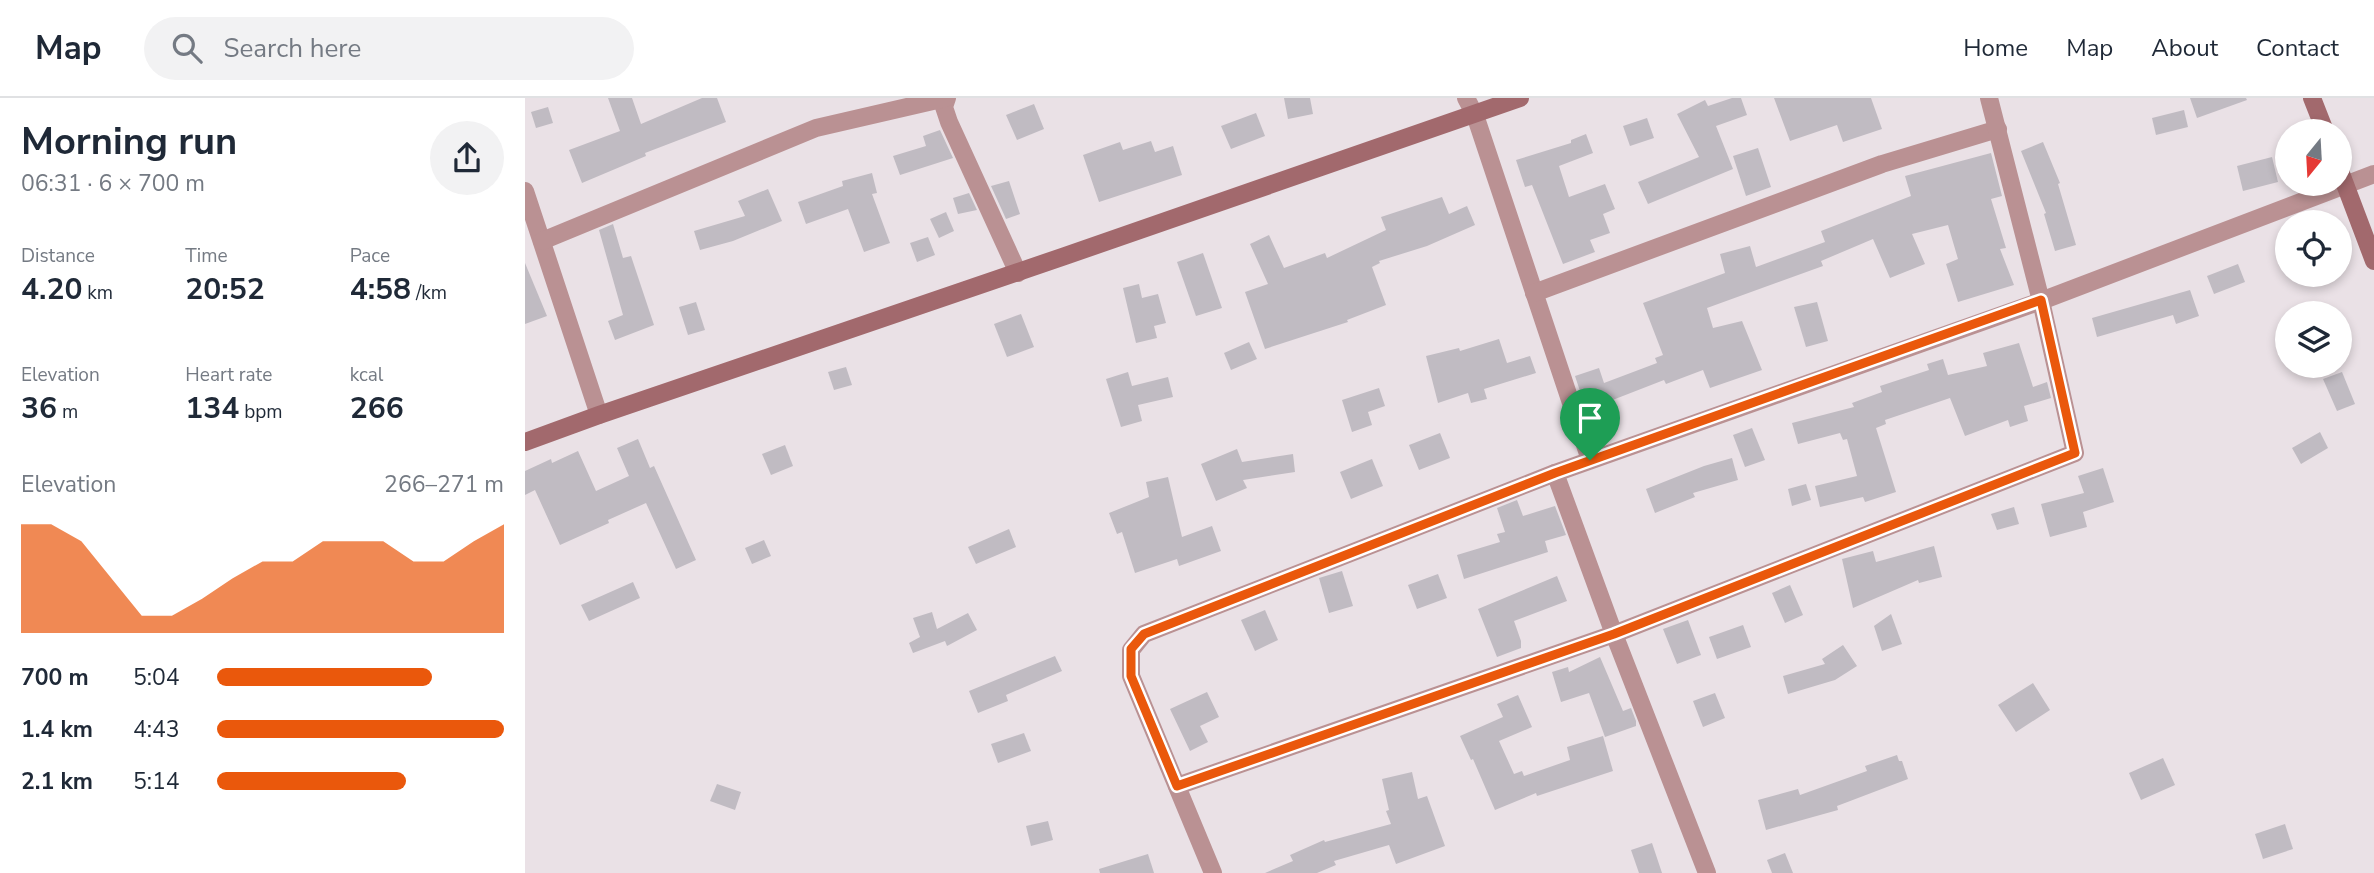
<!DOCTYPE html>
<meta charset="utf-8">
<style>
:root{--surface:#fff;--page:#f2f2f3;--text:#1f2937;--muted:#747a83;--line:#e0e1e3;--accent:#ea580c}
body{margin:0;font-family:"Nunito Sans",sans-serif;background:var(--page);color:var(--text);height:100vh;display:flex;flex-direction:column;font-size:26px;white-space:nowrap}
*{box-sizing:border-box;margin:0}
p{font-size:23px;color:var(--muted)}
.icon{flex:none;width:38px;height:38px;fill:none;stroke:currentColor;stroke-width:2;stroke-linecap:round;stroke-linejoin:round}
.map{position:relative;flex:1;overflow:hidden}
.side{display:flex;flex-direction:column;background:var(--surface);width:525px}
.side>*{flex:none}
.needle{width:46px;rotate:198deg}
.tools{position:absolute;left:1750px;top:21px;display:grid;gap:14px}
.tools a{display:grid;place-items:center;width:77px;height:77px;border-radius:50%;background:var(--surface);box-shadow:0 4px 10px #0003;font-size:35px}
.pin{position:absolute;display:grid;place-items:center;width:60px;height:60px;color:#fff;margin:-72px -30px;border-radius:50% 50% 50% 0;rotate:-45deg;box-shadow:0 0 7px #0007}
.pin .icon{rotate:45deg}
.round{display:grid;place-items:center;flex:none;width:74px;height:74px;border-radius:37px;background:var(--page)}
.summary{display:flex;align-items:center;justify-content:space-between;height:119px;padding:0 21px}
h1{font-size:38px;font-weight:700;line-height:52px}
.figures{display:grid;grid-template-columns:repeat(3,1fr);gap:10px;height:119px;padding:7px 21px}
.figures div{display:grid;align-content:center}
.figures b{font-size:30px;font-weight:700}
.figures small{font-size:19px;font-weight:400}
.figures p{font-size:19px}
.chart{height:196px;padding:14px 21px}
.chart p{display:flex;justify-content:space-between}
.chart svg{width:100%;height:126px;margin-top:7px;fill:var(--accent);opacity:.7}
ul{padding:0 21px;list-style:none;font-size:23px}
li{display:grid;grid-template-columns:112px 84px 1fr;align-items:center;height:52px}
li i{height:18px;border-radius:9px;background:var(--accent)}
header{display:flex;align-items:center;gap:42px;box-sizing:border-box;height:98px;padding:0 35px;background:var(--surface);border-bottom:2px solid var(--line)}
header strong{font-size:33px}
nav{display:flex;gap:38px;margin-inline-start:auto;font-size:24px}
.search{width:490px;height:63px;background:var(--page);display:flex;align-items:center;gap:18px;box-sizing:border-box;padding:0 24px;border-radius:38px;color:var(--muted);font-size:26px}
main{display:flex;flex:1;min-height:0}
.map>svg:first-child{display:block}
.building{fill:#c0bbc2}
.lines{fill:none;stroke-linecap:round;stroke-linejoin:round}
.street{stroke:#ba9193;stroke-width:18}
.secondary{stroke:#a2696d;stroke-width:18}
.route-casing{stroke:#fff;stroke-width:14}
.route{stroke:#ea580c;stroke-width:9}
</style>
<header>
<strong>Map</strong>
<div class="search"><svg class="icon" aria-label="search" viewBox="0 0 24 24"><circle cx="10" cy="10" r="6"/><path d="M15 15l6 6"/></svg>Search here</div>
<nav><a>Home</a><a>Map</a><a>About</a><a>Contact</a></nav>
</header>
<main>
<section class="side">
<div class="summary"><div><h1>Morning run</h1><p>06:31 · 6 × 700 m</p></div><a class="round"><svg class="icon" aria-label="share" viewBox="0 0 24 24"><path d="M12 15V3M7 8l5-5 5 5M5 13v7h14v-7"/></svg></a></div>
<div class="figures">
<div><p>Distance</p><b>4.20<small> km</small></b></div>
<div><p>Time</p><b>20:52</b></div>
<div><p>Pace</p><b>4:58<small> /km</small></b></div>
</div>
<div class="figures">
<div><p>Elevation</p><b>36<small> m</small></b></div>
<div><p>Heart rate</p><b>134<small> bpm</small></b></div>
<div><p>kcal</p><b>266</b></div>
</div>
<div class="chart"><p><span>Elevation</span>266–271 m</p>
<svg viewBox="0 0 160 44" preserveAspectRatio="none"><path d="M0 44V6L10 6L20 12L30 25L40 38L50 38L60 32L70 25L80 19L90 19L100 12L110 12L120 12L130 19L140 19L150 12L160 6V44z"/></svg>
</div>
<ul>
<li><b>700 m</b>5:04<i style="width:75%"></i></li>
<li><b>1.4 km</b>4:43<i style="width:100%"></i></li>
<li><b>2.1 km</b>5:14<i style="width:66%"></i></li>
</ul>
</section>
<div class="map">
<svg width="1849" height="775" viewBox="0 0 1849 775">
<rect width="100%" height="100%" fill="#eae1e6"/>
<!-- building -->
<g class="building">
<path d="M83,0h24l9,26 61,-26h15l9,24 -81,31 1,3 -64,27 -13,-33 51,-19z"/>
<path d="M759,0h26l3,16 -25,5z"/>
<path d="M1207,0h9l6,17 -31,11 17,43 -85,35 -10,-22 61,-25 -22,-43 28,-14 3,6z"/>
<path d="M1249,0h97l11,31 -39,13 -6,-17 -47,16z"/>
<path d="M1665,0h56l1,2 -50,18z"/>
<path d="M509,6l10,25 -27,11 -11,-25z"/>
<path d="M23,9l5,16 -17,5 -5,-16z"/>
<path d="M1659,12l4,17 -32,8 -4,-17z"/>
<path d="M731,15l9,23 -34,13 -10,-23z"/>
<path d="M1122,20l7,20 -24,8 -7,-20z"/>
<path d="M415,32l13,28 -53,17 -7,-19 33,-10 -3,-10z"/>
<path d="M1061,36l7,19 -34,13 10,31 36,-13 10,25 -12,5 7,19 -20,7 5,12 -32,12 -31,-79 -7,2 -9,-27 55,-17v-3z"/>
<path d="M626,43l4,11 18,-6 9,29 -83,27 -16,-47 37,-13 3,8z"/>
<path d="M1518,44l17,41 -2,1 18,61 -21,6 -11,-37 2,-1 -25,-62z"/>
<path d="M1233,50l13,39 -25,9 -13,-40z"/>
<path d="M1466,55l11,43 -11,3 15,49 -6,1 14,36 -56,17 -12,-38 12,-5 -10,-34 -36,9 13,30 -35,14 -17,-39 -52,22 2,5 -116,42 6,20 29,-7 20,49 -52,18 -7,-18 -37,14 -2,-4 -54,21 6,19 -24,7 -17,-51 24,-8 5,15 53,-20 -2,-5 8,-3 -20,-52 82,-30 -5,-19 30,-8 6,21 69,-25 -4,-11 90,-35 -6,-20z"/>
<path d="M1747,59l6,25 -35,9 -6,-25z"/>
<path d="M347,75l5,20 -5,1 18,49 -26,9 -16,-43 -42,15 -8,-22 45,-16 -1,-5z"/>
<path d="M484,83l11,33 -14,5 -15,-33z"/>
<path d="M243,91l14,32 -49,20 -33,9 -6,-19 51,-15 -7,-15z"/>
<path d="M444,95l8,17 -19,4 -5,-16z"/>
<path d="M917,99l7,17 18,-8 8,19 -48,21 -48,15 1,2 -8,4 14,38 -39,15 1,2 -83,27 -20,-57 23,-8 -18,-40 19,-9 15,33 41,-15 2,5 59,-28 -5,-13z"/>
<path d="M421,114l8,19 -15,7 -9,-19z"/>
<path d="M88,126l10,34 8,-2 23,69 -39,15 -7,-19 15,-6 -24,-85z"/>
<path d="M403,139l7,18 -18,7 -7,-19z"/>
<path d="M678,155l19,55 -26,8 -19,-54z"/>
<path d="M0,165l22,53 -22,8z"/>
<path d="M1713,166l7,18 -31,12 -7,-18z"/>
<path d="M614,186l3,14 16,-4 8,29 -12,3 3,12 -21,5 -13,-55z"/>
<path d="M1665,192l9,26 -23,8 -3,-9 -76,22 -5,-19z"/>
<path d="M171,204l9,28 -17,5 -9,-28z"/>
<path d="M1292,204l11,39 -22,6 -12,-40z"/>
<path d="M496,216l13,33 -27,10 -13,-33z"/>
<path d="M974,241l8,24 23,-7 6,17 -52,16 3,10 -16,4 -3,-10 -30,10 -12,-47 33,-8 1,3z"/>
<path d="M724,244l8,17 -26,11 -7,-17z"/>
<path d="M1494,245l14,44 14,-5 4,16 -27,8 4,15 -18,6 -2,-7 -43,16 -15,-38 -65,22 1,4 -10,4 20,64 -31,10 -2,-5 -43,10 -5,-21 42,-10 -10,-37 -4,1 -3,-7 -42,11 -6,-21 62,-16 -2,-4 30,-11 -2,-6 49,-16 -2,-6 16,-5 5,16 39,-9 -4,-13z"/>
<path d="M321,269l6,18 -18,5 -6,-18z"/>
<path d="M603,274l4,14 36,-9 5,20 -35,8 4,16 -21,6 -15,-48z"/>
<path d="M1817,274l13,32 -18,7 -14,-32z"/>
<path d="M854,290l6,18 -17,6 4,13 -20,7 -10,-32z"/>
<path d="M1227,330l13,32 -20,7 -12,-32z"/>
<path d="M1795,334l8,16 -27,16 -9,-16z"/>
<path d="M915,335l10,25 -31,12 -10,-25z"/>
<path d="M113,341l12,29 4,-2 42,94 -20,9 -30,-66 -38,17 1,3 -49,22 -25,-55 -10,5v-24l26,-12 1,4 26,-12 18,40 33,-15 -12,-28z"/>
<path d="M260,347l8,21 -22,9 -9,-21z"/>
<path d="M712,351l5,13 51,-8 2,18 -52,8 4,8 -31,13 -15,-37z"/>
<path d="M1207,360l6,22 -45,13 2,4 -40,16 -9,-24 58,-23z"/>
<path d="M847,361l11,27 -32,13 -11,-27z"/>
<path d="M1578,370l11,34 -31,10 4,15 -37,10 -9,-33 43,-11 -6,-17z"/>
<path d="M643,379l14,60 30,-11 9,25 -42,15 -2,-7 -42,14 -13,-41 -5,2 -8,-21 40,-16 -3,-15z"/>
<path d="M1281,386l5,16 -19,6 -4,-17z"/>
<path d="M992,402l6,16 32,-10 11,29 -21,6 3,11 -84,27 -7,-24 43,-13 -3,-8 8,-2 -8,-24z"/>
<path d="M1489,409l5,17 -22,6 -6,-16z"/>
<path d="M484,431l7,18 -40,17 -8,-17z"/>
<path d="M239,442l7,16 -19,8 -7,-16z"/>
<path d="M1409,448l8,31 -23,6 -1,-3 -65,28 -11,-49 31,-8 3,11z"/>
<path d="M817,473l11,35 -24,7 -10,-35z"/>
<path d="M913,476l9,24 -30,11 -9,-24z"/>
<path d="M1032,478l10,25 -53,20 7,20v7l-24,9 -19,-48z"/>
<path d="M108,484l7,16 -51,23 -8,-16z"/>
<path d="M1265,487l13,30 -18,8 -13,-30z"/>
<path d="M740,512l13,30 -23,11 -14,-31z"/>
<path d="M407,514l5,17 31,-16 9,17 -30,16 -2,-5 -32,12 -4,-10 11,-6 -7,-19z"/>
<path d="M1366,516l11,30 -20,7 -8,-25z"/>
<path d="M1163,522l13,35 -24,9 -14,-35z"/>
<path d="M1218,527l8,22 -34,12 -8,-22z"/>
<path d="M1318,547l14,21 -22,14 -47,14 -5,-18 42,-12 -3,-5z"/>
<path d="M530,558l7,15 -56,24 2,6 -30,12 -9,-22z"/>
<path d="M1075,559l23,54 8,-3 5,13v5l-31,11 -16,-44 -28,9 -9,-30 16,-5 1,5z"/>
<path d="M1508,585l17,27 -34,22 -18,-27z"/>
<path d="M682,594l12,25 -19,9 8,16 -18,9 -20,-42z"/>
<path d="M1190,595l10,25 -22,9 -10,-26z"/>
<path d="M993,597l14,32 -33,14 15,33 8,-3 2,5 46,-16 -3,-13 36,-11 10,35 -76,25 -1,-3 -41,17 -22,-51 -2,1 -11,-24 43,-19 -6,-13z"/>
<path d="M499,635l7,18 -33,12 -7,-19z"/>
<path d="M1372,657l2,6h3l6,18 -71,27 1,4 -72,20 -8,-30 40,-11 2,6 67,-24 -2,-5z"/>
<path d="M1638,660l12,27 -34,15 -12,-27z"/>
<path d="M887,674l6,27 9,-3 18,50 -49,18 -7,-19 -55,16 2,4 -19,8h-52l28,-12 -3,-6 34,-15 1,2 66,-18 -5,-13 3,-1 -7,-31z"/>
<path d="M192,686l24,8 -6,18 -25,-9z"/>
<path d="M523,723l5,19 -22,6 -5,-20z"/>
<path d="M1760,726l8,25 -30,10 -8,-25z"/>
<path d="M1127,745l10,30h-23l-8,-23z"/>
<path d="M1260,755l8,20h-21l-5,-13z"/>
<path d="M623,756l6,19h-54l-1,-4z"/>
</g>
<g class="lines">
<!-- street -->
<g class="street">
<path d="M422,0l-3,9 5,15 69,151"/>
<path d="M941,0l9,17 115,345"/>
<path d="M0,93l74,224"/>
<path d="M17,143l274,-113 130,-30"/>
<path d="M1009,195l348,-129 116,-35"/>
<path d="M1030,375l59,161 93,239"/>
<path d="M652,688l437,-152 461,-181 -34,-152 -52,-203"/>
<path d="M688,775l-82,-197v-26l13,-16 411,-161 486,-172 333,-127"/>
</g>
<!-- secondary -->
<g class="secondary">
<path d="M1787,0l13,33"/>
<path d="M1815,73l34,90"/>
<path d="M0,344l74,-27 466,-159 455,-158"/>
</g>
</g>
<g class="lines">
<!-- route casing -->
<g class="route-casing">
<path id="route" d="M1516,202l34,153 -461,181 -437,152 -46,-110v-27l13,-15 411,-161z"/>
</g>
<!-- route -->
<use href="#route" class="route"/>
</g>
</svg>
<div class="tools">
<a><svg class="needle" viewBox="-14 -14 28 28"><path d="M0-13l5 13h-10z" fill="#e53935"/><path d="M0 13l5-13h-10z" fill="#747a83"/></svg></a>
<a><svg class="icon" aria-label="locate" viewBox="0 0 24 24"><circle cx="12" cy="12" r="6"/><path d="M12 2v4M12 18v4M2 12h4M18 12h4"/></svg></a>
<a><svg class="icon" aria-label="layers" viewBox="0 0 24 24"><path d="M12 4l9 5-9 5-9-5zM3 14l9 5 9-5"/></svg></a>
</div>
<div class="pin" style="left:1065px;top:362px;background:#1e9e55"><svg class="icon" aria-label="arrive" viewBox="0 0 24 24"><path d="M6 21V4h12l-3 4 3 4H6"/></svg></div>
</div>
</main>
